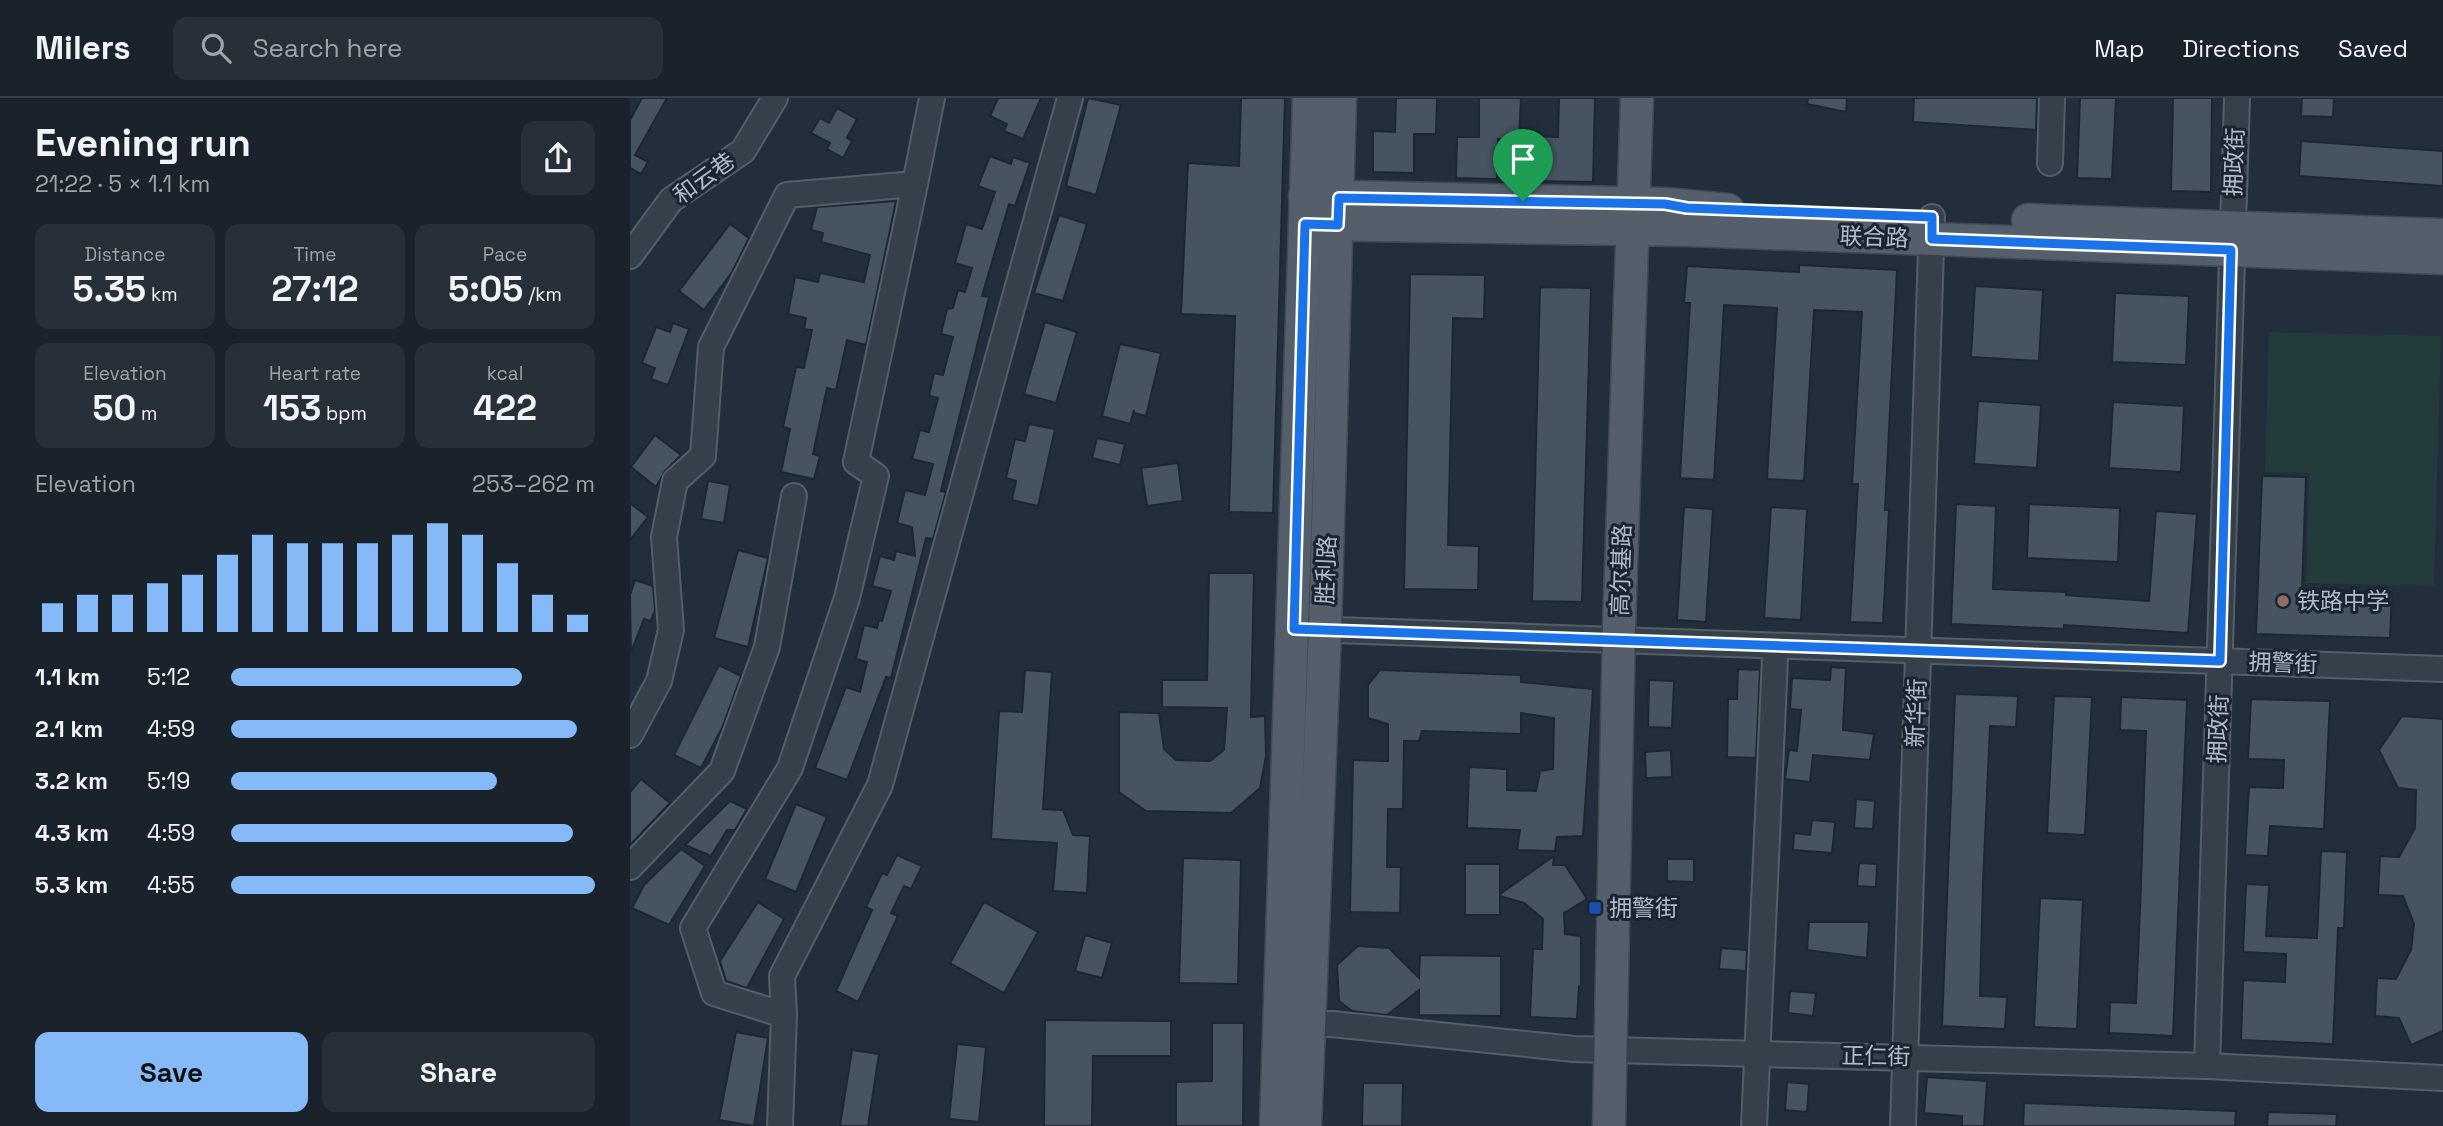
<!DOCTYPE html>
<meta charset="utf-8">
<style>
:root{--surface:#1a222c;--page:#272f38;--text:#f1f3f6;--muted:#9fa4a9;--line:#383f48;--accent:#85b9f8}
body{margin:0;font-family:"Space Grotesk","Noto Sans SC",sans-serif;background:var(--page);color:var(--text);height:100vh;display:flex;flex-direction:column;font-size:26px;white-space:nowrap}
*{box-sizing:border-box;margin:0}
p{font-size:23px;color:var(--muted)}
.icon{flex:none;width:38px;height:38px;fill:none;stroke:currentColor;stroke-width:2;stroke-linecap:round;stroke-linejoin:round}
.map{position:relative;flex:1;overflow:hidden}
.details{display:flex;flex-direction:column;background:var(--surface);width:630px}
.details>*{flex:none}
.pin{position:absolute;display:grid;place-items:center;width:60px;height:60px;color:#fff;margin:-72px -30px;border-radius:50% 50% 50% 0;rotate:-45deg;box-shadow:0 0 7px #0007}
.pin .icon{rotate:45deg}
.round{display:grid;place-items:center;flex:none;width:74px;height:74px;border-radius:14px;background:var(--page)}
.head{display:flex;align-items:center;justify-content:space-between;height:119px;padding:0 35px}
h1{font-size:38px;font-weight:800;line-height:52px}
.metrics{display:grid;grid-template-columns:repeat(3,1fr);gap:10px;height:119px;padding:7px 35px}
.metrics div{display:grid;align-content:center;border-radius:14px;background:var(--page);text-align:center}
.metrics b{font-size:35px;font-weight:800}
.metrics small{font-size:19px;font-weight:400}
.metrics p{font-size:19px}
.chart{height:196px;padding:14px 35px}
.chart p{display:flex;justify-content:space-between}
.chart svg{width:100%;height:126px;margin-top:7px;stroke:var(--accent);stroke-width:6}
.button{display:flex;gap:14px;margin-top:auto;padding:14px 35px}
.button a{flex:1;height:80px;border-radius:14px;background:var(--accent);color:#111;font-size:28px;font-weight:800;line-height:80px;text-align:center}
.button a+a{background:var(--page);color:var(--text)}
ul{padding:0 35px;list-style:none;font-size:23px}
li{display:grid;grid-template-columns:112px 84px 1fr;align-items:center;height:52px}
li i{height:18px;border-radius:9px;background:var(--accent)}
header{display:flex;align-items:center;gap:42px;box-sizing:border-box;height:98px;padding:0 35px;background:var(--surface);border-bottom:2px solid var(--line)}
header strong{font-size:33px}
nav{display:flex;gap:38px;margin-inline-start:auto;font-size:24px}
.search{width:490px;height:63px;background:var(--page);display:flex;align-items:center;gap:18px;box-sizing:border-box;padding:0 24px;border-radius:14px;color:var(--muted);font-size:26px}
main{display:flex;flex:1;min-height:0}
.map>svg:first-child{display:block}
.green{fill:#243b3c}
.building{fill:#465462;stroke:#1d2732;stroke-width:2}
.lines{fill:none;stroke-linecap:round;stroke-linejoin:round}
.minor-casing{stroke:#545e69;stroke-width:28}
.major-casing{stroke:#3f4954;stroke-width:35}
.minor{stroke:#36404b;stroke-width:24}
.major{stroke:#545f6b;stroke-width:32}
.route-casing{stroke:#fff;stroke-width:14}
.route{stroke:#1a73e8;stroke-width:9}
.education-dot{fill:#8d6e63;stroke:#1b2530;stroke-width:2.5}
.transit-dot{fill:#1a4fb4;stroke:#1b2530;stroke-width:2.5}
.labels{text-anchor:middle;stroke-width:6;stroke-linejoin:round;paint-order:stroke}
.street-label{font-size:23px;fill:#b1bbc7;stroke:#1b2530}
.poi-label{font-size:23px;fill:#b1bbc7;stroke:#1b2530;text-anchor:start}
</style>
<header>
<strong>Milers</strong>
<div class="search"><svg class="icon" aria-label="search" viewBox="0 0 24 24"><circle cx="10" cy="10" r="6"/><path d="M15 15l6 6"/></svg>Search here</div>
<nav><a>Map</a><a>Directions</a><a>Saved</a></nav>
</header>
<main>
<section class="details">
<div class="head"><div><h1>Evening run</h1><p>21:22 · 5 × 1.1 km</p></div><a class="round"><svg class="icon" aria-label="share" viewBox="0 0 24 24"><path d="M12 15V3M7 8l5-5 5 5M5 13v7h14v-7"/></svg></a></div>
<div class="metrics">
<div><p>Distance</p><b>5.35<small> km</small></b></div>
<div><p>Time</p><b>27:12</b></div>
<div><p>Pace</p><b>5:05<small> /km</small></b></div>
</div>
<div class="metrics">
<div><p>Elevation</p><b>50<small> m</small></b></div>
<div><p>Heart rate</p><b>153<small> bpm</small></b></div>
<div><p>kcal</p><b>422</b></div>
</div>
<div class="chart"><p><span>Elevation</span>253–262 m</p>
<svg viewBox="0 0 160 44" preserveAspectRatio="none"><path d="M5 44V34M15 44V31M25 44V31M35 44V27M45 44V24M55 44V17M65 44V10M75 44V13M85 44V13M95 44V13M105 44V10M115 44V6M125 44V10M135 44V20M145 44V31M155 44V38"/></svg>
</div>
<ul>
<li><b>1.1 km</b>5:12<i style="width:80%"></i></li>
<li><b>2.1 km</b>4:59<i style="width:95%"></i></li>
<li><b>3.2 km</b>5:19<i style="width:73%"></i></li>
<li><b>4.3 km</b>4:59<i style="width:94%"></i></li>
<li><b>5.3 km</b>4:55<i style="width:100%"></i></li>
</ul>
<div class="button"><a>Save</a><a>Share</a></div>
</section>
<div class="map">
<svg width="1813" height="1028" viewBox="0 0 1813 1028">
<rect width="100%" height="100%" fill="#222e3b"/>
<!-- green -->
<path class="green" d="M1639,234l172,4 -7,250 -128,-3 3,-110 -44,-1z"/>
<!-- building -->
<g class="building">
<path d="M12,0h25l-32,57 13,7 -7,12 -11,-6v-48z"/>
<path d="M368,0h43l-18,41 -19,-8 3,-7 -17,-8z"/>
<path d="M458,0l33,7 -25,90 -30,-9z"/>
<path d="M611,0h44l-12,415 -44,-1 6,-196 -54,-2 7,-151 51,3z"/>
<path d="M766,0h41l-1,36h-22v39l-41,-1v-41l22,1z"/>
<path d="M849,0h42l-2,42 -21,-1 -1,40 -41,-1 1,-41h22z"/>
<path d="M929,0h36l-2,84 -60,-1 1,-45 24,1z"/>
<path d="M1178,0h39l-1,14 -39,-8z"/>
<path d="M1284,0h123l-1,32 -123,-8z"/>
<path d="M1450,0h36l-4,81 -35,-1z"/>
<path d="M1543,0h39l-1,94 -40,-1z"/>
<path d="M1672,0h32l-1,19 -32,-1z"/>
<path d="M207,10l20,11 -10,19 5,3 -9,17 -16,-9 3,-6 -19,-10 9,-15 9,5z"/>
<path d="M1671,43l142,10v35l-144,-10z"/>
<path d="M360,58l21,8 2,-7 17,6 -15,43 -6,-2 -27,92 7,1 -48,194 5,1 -13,47 -7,-1 -35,140 -5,-1 -39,103 -32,-12 31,-81 14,5 7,-30 -11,-3 8,-34 13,3 2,-8 3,1 9,-30 -19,-5 8,-30 14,4 2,-9 19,5 -3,-29 -15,-4 8,-33 20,5 8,-31 -21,-5 8,-29 9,2 9,-34 -9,-2 5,-23 9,2 10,-38 -12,-3 6,-25 6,-1 5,-18 7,2 7,-24 -17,-5 11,-39 16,5 13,-37 -17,-6z"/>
<path d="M266,103l-30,144 -19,-5 -11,50 -9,-2 -14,66 7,2 -6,23 -33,-7 9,-43 -7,-2 13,-60 8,1 8,-38 -8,-1 2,-11 -18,-4 7,-37 23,5 2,-9 44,9 6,-27 -49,-13 2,-9 -12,-3 6,-23z"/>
<path d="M429,117l28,9 -24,77 -29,-8z"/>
<path d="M100,126l19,14 -17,34 -28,38 -25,-19z"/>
<path d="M1169,167l98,5 -12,240h4l-6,113 -33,-1 8,-138h-6l10,-172 -48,-2 -10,171 -37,-2 10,-171 -53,-3 -10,175 -34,-2 10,-175h-6l3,-37 112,6z"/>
<path d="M780,176l75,1 -1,44 -31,-1 -5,227 31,1 -1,44 -74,-1z"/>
<path d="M1345,188l68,4 -4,71 -68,-4z"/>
<path d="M910,189l51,1 -9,314 -50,-1z"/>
<path d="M1485,195l74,3 -3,69 -74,-3z"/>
<path d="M415,224l32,10 -21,71 -32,-9z"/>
<path d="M43,225l16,6 -21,56 -17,-6 4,-11 -13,-5 14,-36 14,5z"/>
<path d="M490,246l41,9 -15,63 -12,-3v-3l-4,14 -28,-8z"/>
<path d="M1348,303l63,4 -4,63 -63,-4z"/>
<path d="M1483,304l71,4 -3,66 -72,-4z"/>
<path d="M399,326l26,5 -17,77 -26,-6 4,-19 -10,-3 9,-39 10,2z"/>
<path d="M25,337l26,20 -16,16 -9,16 -25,-20z"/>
<path d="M467,340l28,6 -5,21 -28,-7z"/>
<path d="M548,365l5,38 -36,5 -6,-38z"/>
<path d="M1632,378l44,1 -4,112 90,3 -2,46 -134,-4z"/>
<path d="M78,383l22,4 -6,38 -23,-4z"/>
<path d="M0,405l18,14 -18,23z"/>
<path d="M1326,406l40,2 -3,83 73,3v3l83,6 7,-90 41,3 -9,119 -124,-8v4l-113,-5z"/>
<path d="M1399,406l91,4 -2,54 -91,-4z"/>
<path d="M1054,409l29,2 -7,113 -29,-2z"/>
<path d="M1141,409l36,2 -6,111 -37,-2z"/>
<path d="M108,452l30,8 -20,89 -34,-9z"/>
<path d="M579,475h45l-3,144 14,-1 1,40 -6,32 -29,25 -85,-2 -27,-19v-80l40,1 5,36 12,11 34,1 14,-11 3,-42 -65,-1v-27h45z"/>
<path d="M5,482l18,6 2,24 -4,11 -7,-2 -13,33 -1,-57z"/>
<path d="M89,567l22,11 -19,52 -21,40 -27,-13z"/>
<path d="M1201,569l15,1 -3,62 31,4 -4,26 -57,-5 -3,27 -25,-3 4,-29 8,1 4,-41 -11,-1 2,-31 38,2z"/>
<path d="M1108,571l22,1 -4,88 -29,-1 1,-58h9z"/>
<path d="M395,572l27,2 -9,137 20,1 10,25 17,1 -3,57 -34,-2 4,-48 -66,-4 8,-128 23,1z"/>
<path d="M750,572l141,5v7l72,7 -10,147 -26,1 -2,14 -38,-1 3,-20 -53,-2 2,-61 38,2v21l29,1 4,-20 13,-2 1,-51 -33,-5v21l-99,-3 -3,10h-15l-1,68h-15l-1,58h14l-1,46 -50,-1 3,-152 35,1v-37l-20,-6v-33z"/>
<path d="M1019,582l25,1 -2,47 -24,-1z"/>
<path d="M1325,596l63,2 -2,31 -26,-1 -7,157 -3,113 27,1 -2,32 -63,-3z"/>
<path d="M1424,598l38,1 -7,138 -38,-2z"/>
<path d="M1491,599l66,3 -14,336 -64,-3 1,-31 26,1 5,-119 5,-153 -26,-1z"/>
<path d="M1621,601l79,2 -6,128 -54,-3 -2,30 -23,-1 4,-68 34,1 1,-28 -36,-1z"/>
<path d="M1772,618l41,3v312l-32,14 -12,-27 -24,-2 2,-38 19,1 15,-29 3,-26 -11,-28 -25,-1 2,-39 19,1 16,-29 1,-38 -18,-2 -19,-38z"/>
<path d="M1041,652l1,27 -26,1 -1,-26z"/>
<path d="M11,681l29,24 -40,42v-53z"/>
<path d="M1226,701l19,2 -2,28 -19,-1z"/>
<path d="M100,703l17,8 -12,21h-8l-16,26 -26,-11z"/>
<path d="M166,706l31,13 -31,75 -31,-13z"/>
<path d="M1182,722l23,2 -3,31 -39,-3 1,-17 16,2z"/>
<path d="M51,751l24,17 -36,59 -37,-17 12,-23z"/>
<path d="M1691,753l26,1 -3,76h-6l-5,116 -92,-4 2,-60 42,2 1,-28 -43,-2 3,-68 23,1 -3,51 51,2z"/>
<path d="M267,757l25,11 -11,23 -7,-3 -13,27 7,3 -40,86 -22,-11 36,-81 -6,-3 16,-34 5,2z"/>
<path d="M924,758l-1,9h12l22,34 -23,14 1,21 16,2v50h-2l-2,33 -47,-2 3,-68h9l1,-30 -19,-16 -24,-7v19h-35v-51h35v30z"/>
<path d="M553,760l58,2 -3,124 -59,-1z"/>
<path d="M1037,761h27v23l-27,-1z"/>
<path d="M1229,765l18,1 -1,23 -19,-1z"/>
<path d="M1410,800l43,2 -6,129 -43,-2z"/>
<path d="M128,804l26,17 -37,69 -21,-7 -6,-20z"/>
<path d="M354,804l54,30 -34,61 -54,-30z"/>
<path d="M1179,824h60l-2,36 -60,-8z"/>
<path d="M455,837l27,8 -10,35 -27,-7z"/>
<path d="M728,848l31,2 30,30 1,-23 81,1v60l-82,-1v-25l-32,25 -35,-4 -13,-10 -2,-36z"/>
<path d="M1091,850l26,2 -1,21 -27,-2z"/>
<path d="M1160,893l26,2 -3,23 -25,-3z"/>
<path d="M415,922l126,1v35h-78l-1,70h-48z"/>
<path d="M582,925h32l-1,103h-67v-44l36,-1z"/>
<path d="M106,934l32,6 -14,88 -35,-6z"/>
<path d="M327,946l29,3 -7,75 -30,-3z"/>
<path d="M222,952l27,4 -11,72h-28z"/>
<path d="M1297,979l60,4 -3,45h-22v-10l-38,-3z"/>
<path d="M1157,984l22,2 -2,28 -22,-2z"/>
<path d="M733,985h40l-1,43h-40z"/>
<path d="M1394,1005l212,8 -1,15h-212z"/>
<path d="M1638,1014l69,2 -1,12h-69z"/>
</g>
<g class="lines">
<!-- minor casing -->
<g class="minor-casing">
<g id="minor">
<path d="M1420,65l2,-65"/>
<path d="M0,158l41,-56 72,-49 32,-53"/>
<path d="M677,531l1136,40"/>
<path d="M0,637l29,-54 12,-51 -7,-93 11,-56 28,-25 8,-109 76,-152 128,-11 17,-86"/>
<path d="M0,769l92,-96 45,-124 27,-151"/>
<path d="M154,917l-2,-39 98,-191 190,-687"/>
<path d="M680,927l22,-1 242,25 633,17 236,12"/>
<path d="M1577,968l30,-968"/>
<path d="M150,1028l4,-111 -70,-22 -21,-65 97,-160 57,-170 29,-122 -20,-14 59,-278"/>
<path d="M1124,1028l21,-468"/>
<path d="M1273,1028l29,-909"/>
</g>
</g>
<!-- major casing -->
<g class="major-casing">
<g id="major">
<path d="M675,98l360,8 63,6"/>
<path d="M1398,122l415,15"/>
<path d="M675,126l383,6 755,28"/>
<path d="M646,1028l33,-1028"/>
<path d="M675,1028l20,-496 15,-532"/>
<path d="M979,1028l10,-499 18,-529"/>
</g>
</g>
<!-- minor -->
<use href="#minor" class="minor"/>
<!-- major -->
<use href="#major" class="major"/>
</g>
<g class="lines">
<!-- route casing -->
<g class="route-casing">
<path id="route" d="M709,100l326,6 22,4 245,9v22l299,11 -11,411 -926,-32 11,-405 33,1z"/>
</g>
<!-- route -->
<use href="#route" class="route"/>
</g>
<!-- markers -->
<circle class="education-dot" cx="1653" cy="503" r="7"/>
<rect class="transit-dot" x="958" y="803" width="14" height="14" rx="3.5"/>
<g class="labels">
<!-- street labels -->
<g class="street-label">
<text transform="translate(1604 64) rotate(-88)" y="8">拥政街</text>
<text transform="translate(74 80) rotate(-36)" y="8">和云巷</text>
<text transform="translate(1244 139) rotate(2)" y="8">联合路</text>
<text transform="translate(696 472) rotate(-88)" y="8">胜利路</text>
<text transform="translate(991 472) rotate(-88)" y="8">高尔基路</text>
<text transform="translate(1653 565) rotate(2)" y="8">拥警街</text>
<text transform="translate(1286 615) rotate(-88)" y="8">新华街</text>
<text transform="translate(1588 631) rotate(-88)" y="8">拥政街</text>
<text transform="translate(1246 958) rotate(1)" y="8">正仁街</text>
</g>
<!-- poi labels -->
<g class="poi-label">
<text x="1667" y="511">铁路中学</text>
<text x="979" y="818">拥警街</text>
</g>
</g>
</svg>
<div class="pin" style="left:893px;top:103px;background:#1e9e55"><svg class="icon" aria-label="arrive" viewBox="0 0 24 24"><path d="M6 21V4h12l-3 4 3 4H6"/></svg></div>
</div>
</main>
